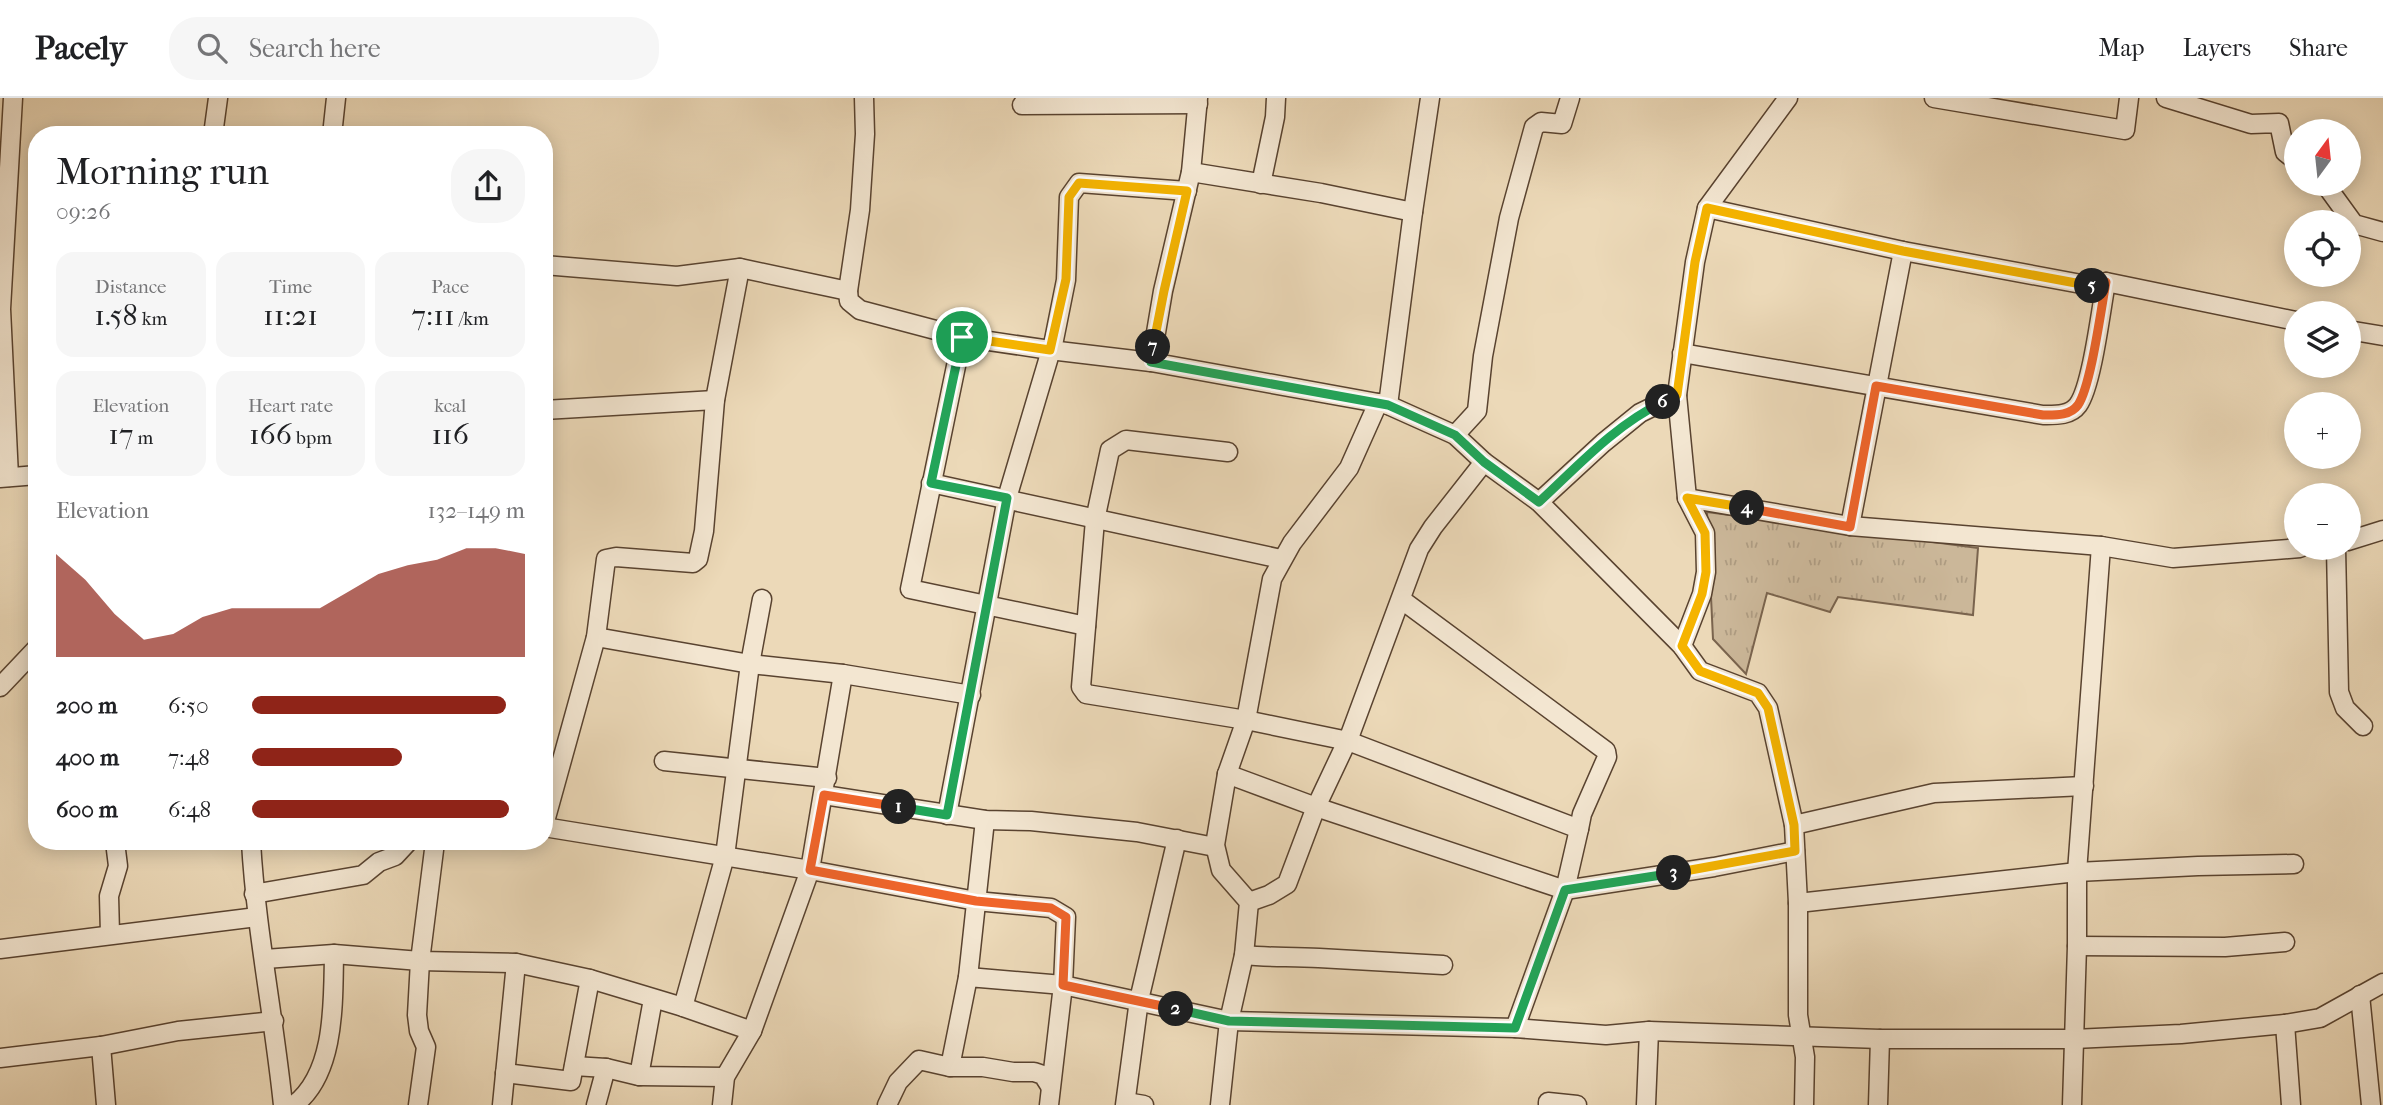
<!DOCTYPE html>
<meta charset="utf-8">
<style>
:root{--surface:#fff;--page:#f6f6f6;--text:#202124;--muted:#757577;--line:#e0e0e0;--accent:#8f2418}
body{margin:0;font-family:"IM FELL French Canon",serif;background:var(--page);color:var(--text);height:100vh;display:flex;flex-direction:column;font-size:26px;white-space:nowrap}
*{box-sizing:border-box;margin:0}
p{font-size:23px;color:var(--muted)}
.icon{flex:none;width:38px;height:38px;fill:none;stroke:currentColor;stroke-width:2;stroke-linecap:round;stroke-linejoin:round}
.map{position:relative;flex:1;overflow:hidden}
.sheet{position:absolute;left:28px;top:28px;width:525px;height:724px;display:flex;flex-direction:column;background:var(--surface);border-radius:28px;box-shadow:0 4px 18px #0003}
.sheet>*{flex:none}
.needle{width:46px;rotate:15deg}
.tools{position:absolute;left:2284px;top:21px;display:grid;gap:14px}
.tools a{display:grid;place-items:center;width:77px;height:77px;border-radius:50%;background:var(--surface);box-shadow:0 4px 18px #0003;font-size:35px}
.pin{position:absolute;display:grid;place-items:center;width:60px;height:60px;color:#fff;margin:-30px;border:4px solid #fff;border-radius:50%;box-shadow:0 2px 7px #0007}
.km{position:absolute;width:35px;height:35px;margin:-18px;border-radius:50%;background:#222;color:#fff;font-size:19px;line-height:35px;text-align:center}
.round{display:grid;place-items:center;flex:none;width:74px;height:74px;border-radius:28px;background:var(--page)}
.summary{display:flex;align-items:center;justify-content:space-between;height:119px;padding:0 28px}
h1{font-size:38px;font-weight:600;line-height:52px}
.figures{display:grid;grid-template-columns:repeat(3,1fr);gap:10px;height:119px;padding:7px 28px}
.figures div{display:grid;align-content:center;border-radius:18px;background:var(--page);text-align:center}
.figures b{font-size:30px;font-weight:600}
.figures small{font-size:19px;font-weight:400}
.figures p{font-size:19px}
.chart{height:196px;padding:14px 28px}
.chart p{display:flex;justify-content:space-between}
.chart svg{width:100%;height:126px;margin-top:7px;fill:var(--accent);opacity:.7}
ul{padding:0 28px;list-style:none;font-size:23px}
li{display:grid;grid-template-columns:112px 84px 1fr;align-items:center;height:52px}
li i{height:18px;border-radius:9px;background:var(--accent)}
header{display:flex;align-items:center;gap:42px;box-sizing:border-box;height:98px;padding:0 35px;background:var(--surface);border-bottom:2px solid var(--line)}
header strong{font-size:33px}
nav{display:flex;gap:38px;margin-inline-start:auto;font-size:24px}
.search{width:490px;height:63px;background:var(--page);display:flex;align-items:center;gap:18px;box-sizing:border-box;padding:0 24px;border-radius:28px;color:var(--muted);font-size:26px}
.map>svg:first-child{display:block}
.grass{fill:url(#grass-tufts);stroke:#7a644e;stroke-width:2}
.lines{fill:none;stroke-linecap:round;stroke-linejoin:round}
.street-casing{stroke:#594330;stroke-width:21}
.street{stroke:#f3e6d1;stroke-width:18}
.split-1-casing{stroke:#fff;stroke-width:14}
.split-2-casing{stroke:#fff;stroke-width:14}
.split-3-casing{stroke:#fff;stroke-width:14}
.split-4-casing{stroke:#fff;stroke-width:14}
.split-5-casing{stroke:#fff;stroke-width:14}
.split-6-casing{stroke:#fff;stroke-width:14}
.split-7-casing{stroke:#fff;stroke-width:14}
.split-8-casing{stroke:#fff;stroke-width:14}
.split-1{stroke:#22a559;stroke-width:9}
.split-2{stroke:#f0652b;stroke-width:9}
.split-3{stroke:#22a559;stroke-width:9}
.split-4{stroke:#f5b400;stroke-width:9}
.split-5{stroke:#f0652b;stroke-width:9}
.split-6{stroke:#f5b400;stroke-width:9}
.split-7{stroke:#22a559;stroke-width:9}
.split-8{stroke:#f5b400;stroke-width:9}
</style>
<header>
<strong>Pacely</strong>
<div class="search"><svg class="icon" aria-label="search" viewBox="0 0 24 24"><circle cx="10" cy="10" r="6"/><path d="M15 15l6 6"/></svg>Search here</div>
<nav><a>Map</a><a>Layers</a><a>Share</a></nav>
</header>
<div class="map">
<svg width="2383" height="1007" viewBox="0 0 2383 1007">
<defs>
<pattern id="grass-tufts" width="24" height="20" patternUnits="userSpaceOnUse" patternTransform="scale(1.75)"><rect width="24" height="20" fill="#cbb799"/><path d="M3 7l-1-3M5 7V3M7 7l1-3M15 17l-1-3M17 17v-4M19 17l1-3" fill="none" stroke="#ae9c82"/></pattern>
</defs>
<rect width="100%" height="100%" fill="#ecd9b8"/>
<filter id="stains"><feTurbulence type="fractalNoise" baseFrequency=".00286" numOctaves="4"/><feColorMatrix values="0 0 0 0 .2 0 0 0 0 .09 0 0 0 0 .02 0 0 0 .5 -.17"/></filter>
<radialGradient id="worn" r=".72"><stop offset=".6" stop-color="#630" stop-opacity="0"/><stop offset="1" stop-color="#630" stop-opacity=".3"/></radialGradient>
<!-- grass -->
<path class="grass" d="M1707,414l271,36 -5,67 -135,-18 -8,15 -63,-19 -21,81 -33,-35z"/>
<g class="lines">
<!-- street casing -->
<g class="street-casing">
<g id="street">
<path d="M864,0l1,36 -5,76 -12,81 1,10 11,9 102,27 -52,252 176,37"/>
<path d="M1934,0l191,32 4,-32"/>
<path d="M2166,0l85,26 28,-1 6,29 11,9"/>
<path d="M1022,7l176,-1"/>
<path d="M213,37l5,-37"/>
<path d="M332,37l4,-37"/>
<path d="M1191,74l130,21 92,19"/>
<path d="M1261,86l14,-67 1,-19"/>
<path d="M2325,86l29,40 29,8"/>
<path d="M1707,110l196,43 189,35 14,-4 190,39"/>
<path d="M544,167l133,11 63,-8 108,23"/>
<path d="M2348,232l35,6"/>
<path d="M962,239l88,13 101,12 227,41"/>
<path d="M1682,255l361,62c12,0 27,1 35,-10 14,-19 23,-96 28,-123"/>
<path d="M1151,264l12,-71 28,-119 7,-74"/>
<path d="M1677,297l10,103 18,35 1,39 -4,22 -20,52"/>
<path d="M1388,307l25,-193 17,-114"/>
<path d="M544,312l171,-10"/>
<path d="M1455,337l22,-24 6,-55 26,-138 25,-91 7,-5 21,2 8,-26"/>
<path d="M1228,354l-102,-12 -16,10 -15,70 -14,167 5,7 160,26 102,21 231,88 -14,61 -50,138"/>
<path d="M9,379l-8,-168 12,-211"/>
<path d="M0,380l37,-3"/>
<path d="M931,385l350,76"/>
<path d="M1687,400l163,28 251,20 72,12 127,-10"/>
<path d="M1539,404l64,-59 37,-30 37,-18 18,-133 12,-54 81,-110"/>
<path d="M1850,428l53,-275"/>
<path d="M2348,443l35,-11"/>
<path d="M2336,450l3,144 6,16 18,18"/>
<path d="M1402,502l204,151 1,6 -25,57 -3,15"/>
<path d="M596,539l154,27 93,10 128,21"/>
<path d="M0,589l37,-39"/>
<path d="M664,663l163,17"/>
<path d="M1227,676l89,33 249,83 149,-23 81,-16"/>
<path d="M824,697l161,25 46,1 106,11 78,15"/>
<path d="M947,717l60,-317 47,-158 12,-60 3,-83 10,-14 108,8"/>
<path d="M544,727l52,-188 10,-78 10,-2 77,6 5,-4 6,-28 11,-131 25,-132"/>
<path d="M1794,727l140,-32 150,-7"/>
<path d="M544,729l266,43 166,31 75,7 15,9 -3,68 -14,120"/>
<path d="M251,744c5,88 23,175 32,263"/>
<path d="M254,796l109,-19 16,-13 16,-6 13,-14"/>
<path d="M1249,804l20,-7 18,-11 29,-77 34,-72 69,-186 14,-22 51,-65"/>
<path d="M1798,805l279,-31 121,-6 96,-2"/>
<path d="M110,836l-1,-38 9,-30 -3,-24"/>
<path d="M2077,848l148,1 60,-5"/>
<path d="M0,851l257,-32"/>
<path d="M1244,857c26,3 49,1 75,3 41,2 82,5 124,7"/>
<path d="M265,861l69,-5 86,7 96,2 74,16 93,28 69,24 -27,46 -3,28"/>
<path d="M968,879l17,-157"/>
<path d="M2360,897l11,110"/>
<path d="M683,909l42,-151 25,-192 12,-65"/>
<path d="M2285,926l6,81"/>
<path d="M752,933l58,-161 33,-196"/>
<path d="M101,948l5,59"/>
<path d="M0,960l101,-12 77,-15 96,-10"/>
<path d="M574,968l32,2 33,8 86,1"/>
<path d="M950,969h33l30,5h21l9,3 7,11"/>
<path d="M505,975l66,8 19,-102"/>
<path d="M639,978l14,-77"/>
<path d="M1126,1004l18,3"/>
<path d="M294,1007c42,-32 39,-104 40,-151"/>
<path d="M418,1007l8,-58 -7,-16 -2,-16 3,-54 15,-119"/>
<path d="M502,1007l14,-142"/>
<path d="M596,1007l10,-37"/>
<path d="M887,1007l11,-23 21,-22 31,7 18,-90 95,8 166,36 286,7 91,7 43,-4 231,8h194l107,-5 104,-10 35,-6 63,-35"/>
<path d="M1125,1007l14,-105 38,-161"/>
<path d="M1220,1007l9,-84 15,-66 5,-53 -28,-32 -6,-25 12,-71 19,-54 26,-141 20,-36 57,-75 29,-65 10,2 67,30 29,27 55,40 14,14 129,130 18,25 58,22 10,15 26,117 4,78v112l7,42 -1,48"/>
<path d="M1548,1007v-3l29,3"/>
<path d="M1646,1007l3,-74"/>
<path d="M1878,1007l2,-66"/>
<path d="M2072,1007l5,-159v-74l24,-326"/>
</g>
</g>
<!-- street -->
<use href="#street" class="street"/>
</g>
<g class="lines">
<!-- split-1 casing -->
<g class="split-1-casing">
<path id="split-1" d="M899,709l48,8 60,-317 -76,-15 31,-146"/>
</g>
<!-- split-2 casing -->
<g class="split-2-casing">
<path id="split-2" d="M899,709l-75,-12 -14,75 166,31 75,7 15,9 -3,68 113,24"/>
</g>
<!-- split-3 casing -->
<g class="split-3-casing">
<path id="split-3" d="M1176,911l53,12 286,7 50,-138 109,-17"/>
</g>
<!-- split-4 casing -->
<g class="split-4-casing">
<path id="split-4" d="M1674,775l121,-22 -1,-26 -26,-117 -10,-15 -58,-22 -18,-25 20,-52 4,-22 -1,-39 -18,-35 60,10"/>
</g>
<!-- split-5 casing -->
<g class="split-5-casing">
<path id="split-5" d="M1747,410l103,19 26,-141 167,29c12,0 27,1 35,-10 13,-19 23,-96 28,-123l-14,4"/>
</g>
<!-- split-6 casing -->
<g class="split-6-casing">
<path id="split-6" d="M1663,304l14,-7 18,-133 12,-54 196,43 189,35"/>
</g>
<!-- split-7 casing -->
<g class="split-7-casing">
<path id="split-7" d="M1153,249l-2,15 237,43 67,30 29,27 55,40c39,-36 76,-77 124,-100"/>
</g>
<!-- split-8 casing -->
<g class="split-8-casing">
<path id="split-8" d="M962,239l88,13 16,-71 3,-82 10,-14 108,8 -23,100 -11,56"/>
</g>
<!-- split-1 -->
<use href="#split-1" class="split-1"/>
<!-- split-2 -->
<use href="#split-2" class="split-2"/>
<!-- split-3 -->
<use href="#split-3" class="split-3"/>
<!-- split-4 -->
<use href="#split-4" class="split-4"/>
<!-- split-5 -->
<use href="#split-5" class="split-5"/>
<!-- split-6 -->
<use href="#split-6" class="split-6"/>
<!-- split-7 -->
<use href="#split-7" class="split-7"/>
<!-- split-8 -->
<use href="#split-8" class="split-8"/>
</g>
<rect width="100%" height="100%" filter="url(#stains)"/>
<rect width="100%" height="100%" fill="url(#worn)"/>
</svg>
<div class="tools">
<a><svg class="needle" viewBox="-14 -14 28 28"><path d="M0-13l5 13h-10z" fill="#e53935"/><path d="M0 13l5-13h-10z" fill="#757577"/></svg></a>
<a><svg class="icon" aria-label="locate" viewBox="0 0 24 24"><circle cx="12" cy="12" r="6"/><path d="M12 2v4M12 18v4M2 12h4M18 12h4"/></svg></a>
<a><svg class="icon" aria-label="layers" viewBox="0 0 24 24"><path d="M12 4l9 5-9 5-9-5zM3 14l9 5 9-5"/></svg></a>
<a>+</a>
<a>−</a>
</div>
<div class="pin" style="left:962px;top:239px;background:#1e9e55"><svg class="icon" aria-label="arrive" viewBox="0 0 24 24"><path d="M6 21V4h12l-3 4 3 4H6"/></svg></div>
<b class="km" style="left:899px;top:709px">1</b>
<b class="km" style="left:1176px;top:911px">2</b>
<b class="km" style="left:1674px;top:775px">3</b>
<b class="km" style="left:1747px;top:410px">4</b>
<b class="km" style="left:2092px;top:188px">5</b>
<b class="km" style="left:1663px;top:304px">6</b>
<b class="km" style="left:1153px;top:249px">7</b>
<section class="sheet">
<div class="summary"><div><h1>Morning run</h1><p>09:26</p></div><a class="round"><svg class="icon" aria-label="share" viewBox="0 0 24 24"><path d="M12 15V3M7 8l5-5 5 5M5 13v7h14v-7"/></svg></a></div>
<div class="figures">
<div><p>Distance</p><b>1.58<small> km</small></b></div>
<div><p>Time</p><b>11:21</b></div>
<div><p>Pace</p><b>7:11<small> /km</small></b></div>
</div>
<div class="figures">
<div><p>Elevation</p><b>17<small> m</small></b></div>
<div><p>Heart rate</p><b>166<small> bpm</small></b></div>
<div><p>kcal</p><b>116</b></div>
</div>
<div class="chart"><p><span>Elevation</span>132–149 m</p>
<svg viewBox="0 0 160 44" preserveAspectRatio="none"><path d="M0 44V8L10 17L20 29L30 38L40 36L50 30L60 27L70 27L80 27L90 27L100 21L110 15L120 12L130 10L140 6L150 6L160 8V44z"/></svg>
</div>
<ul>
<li><b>200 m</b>6:50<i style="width:93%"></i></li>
<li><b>400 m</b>7:48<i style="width:55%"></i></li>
<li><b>600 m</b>6:48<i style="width:94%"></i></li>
</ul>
</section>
</div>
